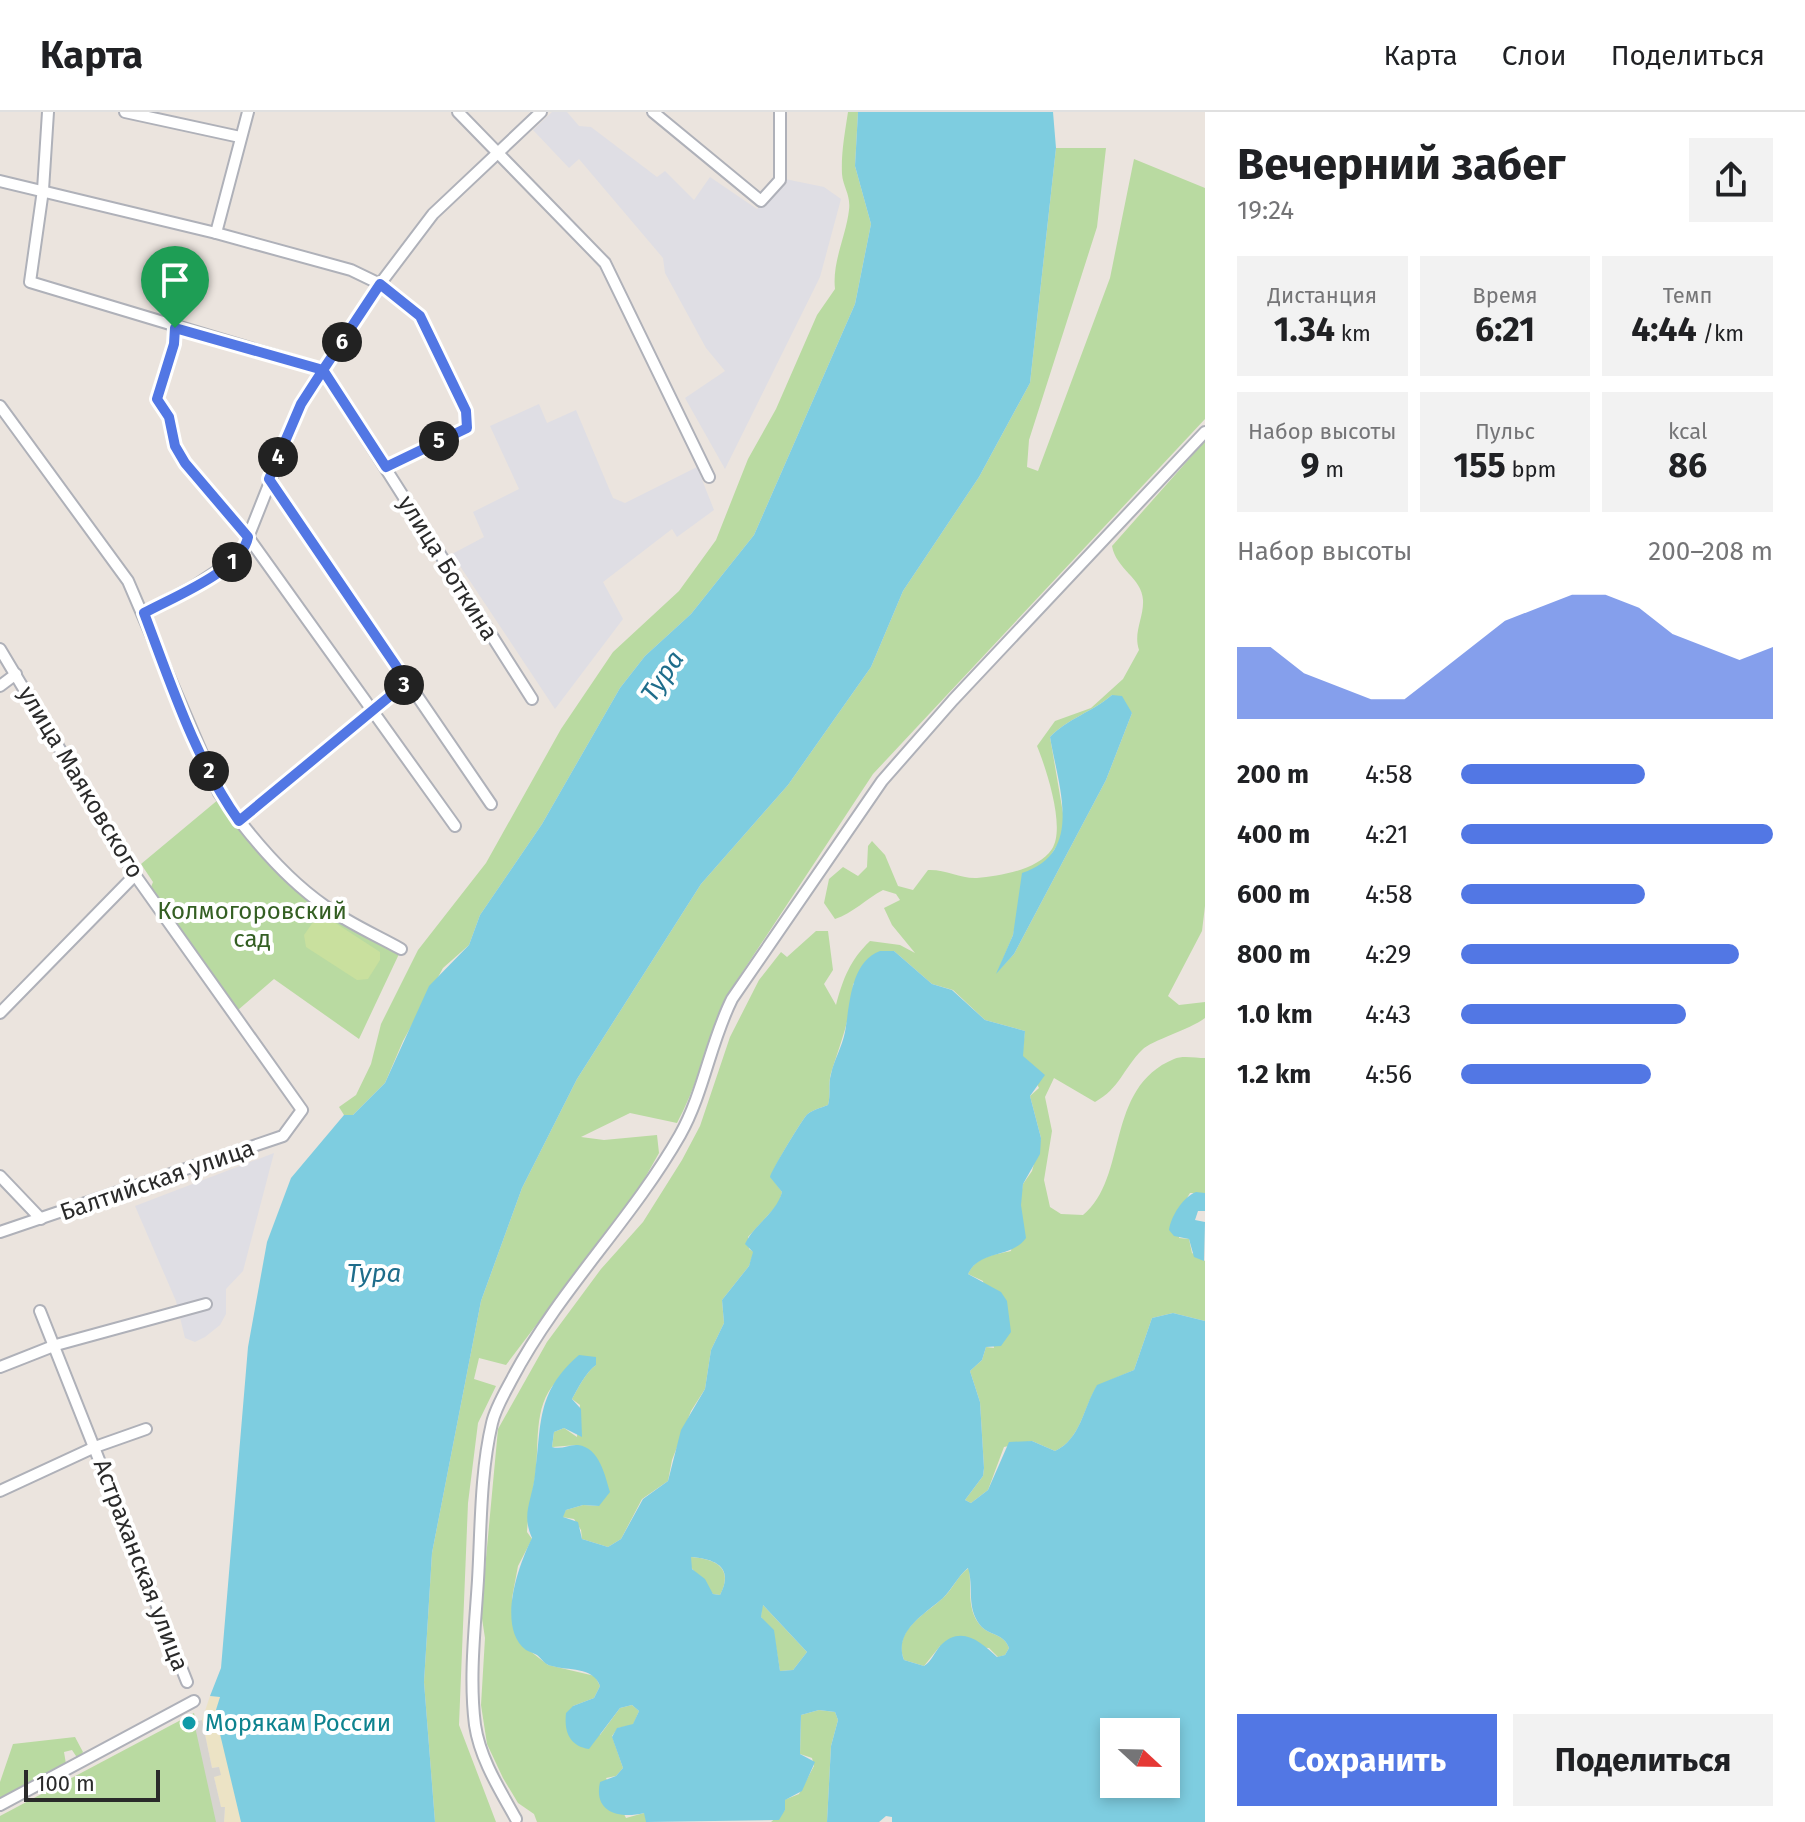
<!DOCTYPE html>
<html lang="ru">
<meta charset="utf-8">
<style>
:root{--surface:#fff;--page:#f2f2f2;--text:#202124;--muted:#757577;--line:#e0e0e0;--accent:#5277e4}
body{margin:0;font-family:"Fira Sans",sans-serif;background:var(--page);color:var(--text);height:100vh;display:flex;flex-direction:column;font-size:30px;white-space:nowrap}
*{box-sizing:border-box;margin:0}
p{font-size:26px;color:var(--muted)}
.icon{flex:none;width:44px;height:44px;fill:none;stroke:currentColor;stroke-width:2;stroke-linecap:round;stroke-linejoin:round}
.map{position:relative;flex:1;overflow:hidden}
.side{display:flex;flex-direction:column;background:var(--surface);width:600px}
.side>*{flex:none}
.needle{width:52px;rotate:112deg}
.controls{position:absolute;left:1100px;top:1606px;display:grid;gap:16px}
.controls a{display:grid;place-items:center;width:80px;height:80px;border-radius:0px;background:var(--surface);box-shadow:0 4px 12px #0003;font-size:40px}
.scale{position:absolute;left:24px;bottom:20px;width:136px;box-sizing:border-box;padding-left:8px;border:4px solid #2a2a2a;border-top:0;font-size:22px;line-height:28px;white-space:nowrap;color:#2a2a2a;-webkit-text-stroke:6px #fff;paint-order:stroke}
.pin{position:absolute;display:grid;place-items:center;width:68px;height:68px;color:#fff;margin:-82px -34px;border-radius:50% 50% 50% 0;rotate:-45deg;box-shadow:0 0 8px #0007}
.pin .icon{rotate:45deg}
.km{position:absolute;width:40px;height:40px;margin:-20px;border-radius:50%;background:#222;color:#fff;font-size:22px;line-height:40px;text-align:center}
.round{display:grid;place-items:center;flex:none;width:84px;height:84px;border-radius:0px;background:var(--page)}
.overview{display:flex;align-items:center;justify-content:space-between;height:136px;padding:0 32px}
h1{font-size:44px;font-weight:700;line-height:60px}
.figures{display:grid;grid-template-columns:repeat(3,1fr);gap:12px;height:136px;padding:8px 32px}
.figures div{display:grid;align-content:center;border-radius:0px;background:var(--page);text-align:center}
.figures b{font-size:34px;font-weight:700}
.figures small{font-size:22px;font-weight:400}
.figures p{font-size:22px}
.chart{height:224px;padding:16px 32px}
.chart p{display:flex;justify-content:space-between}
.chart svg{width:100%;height:144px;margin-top:8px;fill:var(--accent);opacity:.7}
.button{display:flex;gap:16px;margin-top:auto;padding:16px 32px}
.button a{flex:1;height:92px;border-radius:0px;background:var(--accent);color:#fff;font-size:32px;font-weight:700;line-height:92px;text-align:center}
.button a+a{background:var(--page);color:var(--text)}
ul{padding:0 32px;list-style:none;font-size:26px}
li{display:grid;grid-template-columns:128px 96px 1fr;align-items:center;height:60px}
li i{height:20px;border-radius:10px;background:var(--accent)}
header{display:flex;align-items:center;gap:48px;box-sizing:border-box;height:112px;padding:0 40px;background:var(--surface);border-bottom:2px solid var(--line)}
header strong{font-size:38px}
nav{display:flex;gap:44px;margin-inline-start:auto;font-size:28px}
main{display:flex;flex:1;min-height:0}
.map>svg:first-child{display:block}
.industrial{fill:#dfdee4}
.green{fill:#b9daa1;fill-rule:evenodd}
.sand{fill:#ece3c5}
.pitch{fill:#c9e09e}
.plaza{fill:#d7d4d0}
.water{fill:#7ecde0;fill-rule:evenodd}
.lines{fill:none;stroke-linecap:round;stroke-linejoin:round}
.minor-casing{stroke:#afb1b9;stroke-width:14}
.minor{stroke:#fff;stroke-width:10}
.route-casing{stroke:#fff;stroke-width:16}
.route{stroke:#5277e4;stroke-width:10}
.culture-dot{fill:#0f9aa8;stroke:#fff;stroke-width:3}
.labels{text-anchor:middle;stroke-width:8;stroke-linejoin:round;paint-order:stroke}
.street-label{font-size:24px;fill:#2a2a2a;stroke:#fff}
.park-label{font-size:24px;fill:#345f23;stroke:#fff}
.culture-label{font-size:24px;fill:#0d838f;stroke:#fff;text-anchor:start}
.water-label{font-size:26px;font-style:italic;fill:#1e6d8b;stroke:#fff}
</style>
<header>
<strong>Карта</strong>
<nav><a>Карта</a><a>Слои</a><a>Поделиться</a></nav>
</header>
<main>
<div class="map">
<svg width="1205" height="1710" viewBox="0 0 1205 1710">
<rect width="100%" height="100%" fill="#ebe4de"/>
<!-- industrial -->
<g class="industrial">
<path d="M552,0h15l12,14 12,1 66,50 8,-6 29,29 16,-23 47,32 28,-30 39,8 17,12 -21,78 -95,192 -40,-71 40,-27 -19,-23 -41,-75 -2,-15 -84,-99 -10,9 -36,-38z"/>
<path d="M539,292l8,19 29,-13 37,88 12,5 72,-36 17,43 -37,27 -5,-8 -69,53 20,37 -68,90 -103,-155 32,-17 -11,-25 46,-23 -29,-63z"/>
<path d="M274,1041l-31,118 -17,18v25l-6,11 -15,12 -10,5 -10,-4 -9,-37 -41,-95z"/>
</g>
<!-- green -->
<g class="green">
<path d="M848,0h10l-3,54 16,58 -16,80 -101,231 -63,79 -46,42 -25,32 -78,136 -62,91 -11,30 -26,23 -40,73 -18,42 -32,32h-9l-5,-8 17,-12 15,-31 10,-40 37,-74 68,-87 75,-134 52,-77 66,-61 37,-51 32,-81 28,-50 41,-94 18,-26c-3,-27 11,-53 14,-79 2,-15 -6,-23 -7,-36 -1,-21 3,-42 6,-62z"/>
<path d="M1056,36h50l-9,79 -68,213 -2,27 11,4 72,-193 24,-119 71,29v231l-332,355 -147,223c-19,42 -27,86 -49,126l-47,-10 -49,24 23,3 53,-5 2,18 -22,39 -131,173 -27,-7 -5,21 22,7 -18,37 -10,80 -9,222 37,97h-61l-11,-140 8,-129 49,-252 41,-113 55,-109 124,-195 87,-99 83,-118 32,-76 76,-114 51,-94z"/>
<path d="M1205,329v465l-3,25 -34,65 11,9 26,-3v16c-16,12 -53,22 -63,32 -19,19 -22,38 -47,52l-41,-24 -9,19 7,34 -8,49 6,27 11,7 22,1c46,-37 21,-127 91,-156 8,-4 22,-1 31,-1v135h-15l-8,13 -3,32 10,1 3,14 13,8v60l-32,-8 -21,5 -18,52 -37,16c-14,22 -16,53 -42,65l-23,-10 -28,6 -16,43 -17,13 -6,-3 18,-24 1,-8 -4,-66 -10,-31 12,-11 4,-13 8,1 -11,-67 -15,-7c8,-18 26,-19 43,-23l12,-67 9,-13 9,-33 -11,-42 9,-8 -17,-32 3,-25 -40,-11 -32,-30 -21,-6 -38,-33 -41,33c-1,31 -13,60 -22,89 -3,10 0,21 -3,32 -7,3 -18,5 -23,12 -6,8 -34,54 -34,60l11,15 -3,11 -31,34 1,12 5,3 -5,14 -27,34 2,23 -13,27 -6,39 -14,22 -19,49 -4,21 -26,18 -21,40 -13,8 -26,-8 -1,-9 -7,-11 -12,-2 4,-7 17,-5 16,1 -22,-61 -25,2 2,-15 10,-4 13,9 3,-32 -8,-6c6,-11 14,-27 24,-34 -11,4 -32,8 -40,17 -24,25 -16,65 -21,95 -3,19 -7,36 -8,55l5,7 -14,27 -6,32 9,46 27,21 47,11 5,10 -6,12 -21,8 27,29 20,-27 12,-3 7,6 -6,14 -15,3 -6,8 11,32 -7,8 -10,2 20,40 18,-5 3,2 -1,7h-109l-3,-8 -16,-11 -15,-25 -16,-34 -6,-39 4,-67 -4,-26 17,-183 49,-87 54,-73 42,-47 39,-62 18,-34 30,-89 29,-57 22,-28 6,5 29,-26h12l5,39 -9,14 12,21c7,-26 14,-45 34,-64l30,4 15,8 -23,-28 -8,-17 16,-8 -4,-6 -13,-4c-17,9 -30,23 -48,29l-11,-16 5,-24 14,-12 15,9 9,-9 1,-21 4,-5 13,14 13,31 15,4 15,-20c17,-1 33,9 49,8 23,-2 61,-8 75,-29 14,-21 -6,-81 -15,-103l18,-25 36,-13 32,-29 16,-29c-6,-18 5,-32 4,-50 -1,-22 -27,-31 -31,-54zM1112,583l20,18 -26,67 -92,174 -16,17 15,-36 7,-31 41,-65 3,-20 -14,-82c17,-18 42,-25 62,-42z"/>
<path d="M219,687l104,110 76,45 -40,85 -85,-60 -36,31 -8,-6 -79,-117 2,-5 -12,-18z"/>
<path d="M691,1445c25,2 43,11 29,38l-7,-1 -23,-28z"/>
<path d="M969,1456c3,19 -3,40 11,57 9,11 24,8 29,23l-4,7 -7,2 -9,-9 -49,-2 -16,20 -20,-6c-12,-31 23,-46 41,-64 9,-9 13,-21 24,-28z"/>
<path d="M762,1492l45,48 -14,18 -13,1 -6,-36 -13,-18z"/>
<path d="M819,1598l16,2 3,8 -7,26 -4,76h-56l14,-12 -1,-10 15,-6 15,-28 -2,-8 -12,-4 1,-39z"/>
<path d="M194,1601l24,109h-218v-6z"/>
<path d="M75,1625l8,15 -5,7 -6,-9 -8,2 2,12 -66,35v-17l13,-38z"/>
</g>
<!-- sand -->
<path class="sand" d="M210,1584l10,1 -4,16 25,109h-17l1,-15 -4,1 -7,-31 5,-10 -7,1 -10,-48z"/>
<!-- pitch -->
<path class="pitch" d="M323,803l57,37v8l-12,19 -11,1 -51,-33 -2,-12 12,-17z"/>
<!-- plaza -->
<path class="plaza" d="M202,1608l10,48 7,-1 2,8 -7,2 7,30h4l-1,15h-8l-22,-100z"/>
<!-- water -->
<g class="water">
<path d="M858,0h195l3,36 -26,235 -51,94 -76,114 -32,76 -83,118 -87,99 -124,195 -55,109 -41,113 -49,252 -8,129 11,140h-194l-26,-109 5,-16 -10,-1 11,-28 27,-321 19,-105 24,-64 53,-63h9l32,-32 44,-97 40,-41 11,-30 62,-91 78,-136 25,-32 46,-42 63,-79 101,-231 16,-80 -16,-58z"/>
<path d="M1112,583l10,1 10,17 -26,67 -92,174 -18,20 17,-39 9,-62c63,-20 36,-87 28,-136 17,-18 42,-25 62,-42z"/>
<path d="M880,839h14l38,33 20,6 33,30 40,11 -2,25 22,19 -15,21 11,42 -1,16 -17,30 -2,21 5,33c-15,21 -46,11 -58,36l33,18 6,9 4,31 -10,14 -15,1 -4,13 -12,11 10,31 4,66 -1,8 -18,24 6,3 17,-13 21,-48 23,-1 23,10c26,-12 28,-43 42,-66l37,-15 18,-52 21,-5 32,8v501h-313v-5l-6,-1 -7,6h-52l4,-76 7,-26 -3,-8 -16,-2 -18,5 -1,39 15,8 -13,29 -17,9v10l-6,10 -133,2 -2,-9c-24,6 -51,0 -44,-31l16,-6 7,-8 -11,-31 5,-9 16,-4 6,-13 -7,-6 -12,3 -31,41c-20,-3 -25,-18 -23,-36l7,-7 21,-8 6,-12c-7,-20 -32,-15 -48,-20 -7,-1 -10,-7 -15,-11 -3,-2 -8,-3 -11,-5 -30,-23 -7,-86 6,-112 -11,-25 0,-36 3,-64 7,-49 0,-81 44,-119l17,2v8c-10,7 -18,23 -24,34l9,10 1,28 -18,-9 -10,4 -2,15c10,3 17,-3 26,-2 22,3 27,31 32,47l-11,14 -16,-1 -17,5 -3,7 15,5 4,17 26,8 13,-8 22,-40 25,-18 13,-51 24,-41 6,-39 13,-27 -2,-23 27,-34 4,-14 -8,-8c9,-20 31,-30 37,-52l-12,-15c1,-6 29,-52 35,-60 5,-7 16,-9 23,-12 3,-11 0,-21 3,-31 3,-14 11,-27 14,-42 5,-27 5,-70 35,-81zM691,1445c26,2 43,11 29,38l-7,-1 -8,-15 -13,-10zM968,1456c6,18 -2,39 12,57 9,11 24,8 29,23l-4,7 -8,2c-16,-15 -36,-33 -57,-11 -6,7 -8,15 -16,20l-20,-6c-11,-29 21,-46 39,-62 9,-9 15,-22 25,-30zM763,1493l44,47 -14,18 -13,1 -6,-41 -13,-13zM1114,1620h52v52h-52z"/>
<path d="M1196,1080l9,1v18h-7l-3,9 10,2 -1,39 -10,-4 -5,-18 -15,-3 -5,-6c2,-14 14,-33 27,-38z"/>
</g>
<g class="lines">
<!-- minor casing -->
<g class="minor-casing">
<g id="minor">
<path d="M48,0l-5,78 -13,92 293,88 209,329"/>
<path d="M125,0l115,25"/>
<path d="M458,0l147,151 104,214"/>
<path d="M653,0l108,89 19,-21v-68"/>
<path d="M0,69l216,52 135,37 29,14 40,32 46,95 1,17 -81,39"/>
<path d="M216,121l32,-121"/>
<path d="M175,216l-1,16 -17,55 12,18 6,29 10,17 63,74 207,289"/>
<path d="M0,294l128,175 91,212c29,41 64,84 106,113 23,17 51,29 76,43"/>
<path d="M269,367l222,325"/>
<path d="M144,501l49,-26 48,-32 60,-151 79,-120 53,-70 108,-102"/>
<path d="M0,537l135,226 167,235 -19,26 -283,96"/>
<path d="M0,574l16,-12"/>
<path d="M239,709l168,-139"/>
<path d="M0,901l135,-138"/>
<path d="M0,1064l41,43"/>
<path d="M40,1199l147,371"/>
<path d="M0,1255l56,-22 150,-41"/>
<path d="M0,1379l95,-44 51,-18"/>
<path d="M0,1693l194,-104"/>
<path d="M516,1707c-16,-29 -36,-60 -41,-94 -6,-47 0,-97 3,-145 3,-51 2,-106 14,-157 3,-14 13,-31 20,-44 46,-88 119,-158 168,-244 24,-43 30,-92 52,-136l150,-218 71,-81 252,-268"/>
</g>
</g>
<!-- minor -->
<use href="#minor" class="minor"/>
</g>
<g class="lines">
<!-- route casing -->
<g class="route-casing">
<path id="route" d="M175,216l-1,16 -17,55 12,18 6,29 10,17 63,74c-6,33 -75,60 -104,76 27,71 51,146 95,208l168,-139 -138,-203 32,-75 22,-34 63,97 81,-39 -1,-17 -46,-95 -40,-32 -57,86 -148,-42"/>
</g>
<!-- route -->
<use href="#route" class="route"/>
</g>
<!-- markers -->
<circle class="culture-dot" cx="189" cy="1611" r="8"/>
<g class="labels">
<!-- street labels -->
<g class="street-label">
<text transform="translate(448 456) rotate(58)" y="8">улица Боткина</text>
<text transform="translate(81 670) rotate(59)" y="8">улица Маяковского</text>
<text transform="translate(157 1068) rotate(-19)" y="8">Балтийская улица</text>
<text transform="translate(141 1453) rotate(69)" y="8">Астраханская улица</text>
</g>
<!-- park labels -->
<g class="park-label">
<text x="252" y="807">Колмогоровский<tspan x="252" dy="28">сад</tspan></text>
</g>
<!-- culture labels -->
<g class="culture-label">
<text x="205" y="1619">Морякам России</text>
</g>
<!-- water labels -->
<g class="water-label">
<text transform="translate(662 564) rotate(-56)" y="9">Тура</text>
<text x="374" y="1170">Тура</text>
</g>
</g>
</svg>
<div class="controls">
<a><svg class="needle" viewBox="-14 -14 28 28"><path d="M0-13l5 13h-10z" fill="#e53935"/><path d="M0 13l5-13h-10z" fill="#757577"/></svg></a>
</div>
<div class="scale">100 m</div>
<div class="pin" style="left:175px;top:216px;background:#1e9e55"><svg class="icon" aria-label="arrive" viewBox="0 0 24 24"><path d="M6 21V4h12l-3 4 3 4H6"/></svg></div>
<b class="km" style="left:232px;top:450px">1</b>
<b class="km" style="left:209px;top:659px">2</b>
<b class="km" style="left:404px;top:573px">3</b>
<b class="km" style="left:278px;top:345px">4</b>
<b class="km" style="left:439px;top:329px">5</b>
<b class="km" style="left:342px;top:230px">6</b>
</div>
<section class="side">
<div class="overview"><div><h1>Вечерний забег</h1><p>19:24</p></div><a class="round"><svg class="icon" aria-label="share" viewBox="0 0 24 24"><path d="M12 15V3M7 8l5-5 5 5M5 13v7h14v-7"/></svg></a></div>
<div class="figures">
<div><p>Дистанция</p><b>1.34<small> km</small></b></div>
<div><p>Время</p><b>6:21</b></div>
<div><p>Темп</p><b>4:44<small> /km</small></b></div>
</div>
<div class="figures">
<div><p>Набор высоты</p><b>9<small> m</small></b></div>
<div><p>Пульс</p><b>155<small> bpm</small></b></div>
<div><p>kcal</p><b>86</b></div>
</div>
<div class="chart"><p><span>Набор высоты</span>200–208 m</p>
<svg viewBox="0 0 160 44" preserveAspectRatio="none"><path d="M0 44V22L10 22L20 30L30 34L40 38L50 38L60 30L70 22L80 14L90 10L100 6L110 6L120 10L130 18L140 22L150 26L160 22V44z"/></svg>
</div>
<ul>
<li><b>200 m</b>4:58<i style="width:59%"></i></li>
<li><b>400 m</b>4:21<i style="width:100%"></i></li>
<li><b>600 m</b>4:58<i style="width:59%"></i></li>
<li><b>800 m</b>4:29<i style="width:89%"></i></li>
<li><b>1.0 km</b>4:43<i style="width:72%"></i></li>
<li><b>1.2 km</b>4:56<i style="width:61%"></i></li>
</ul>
<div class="button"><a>Сохранить</a><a>Поделиться</a></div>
</section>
</main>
